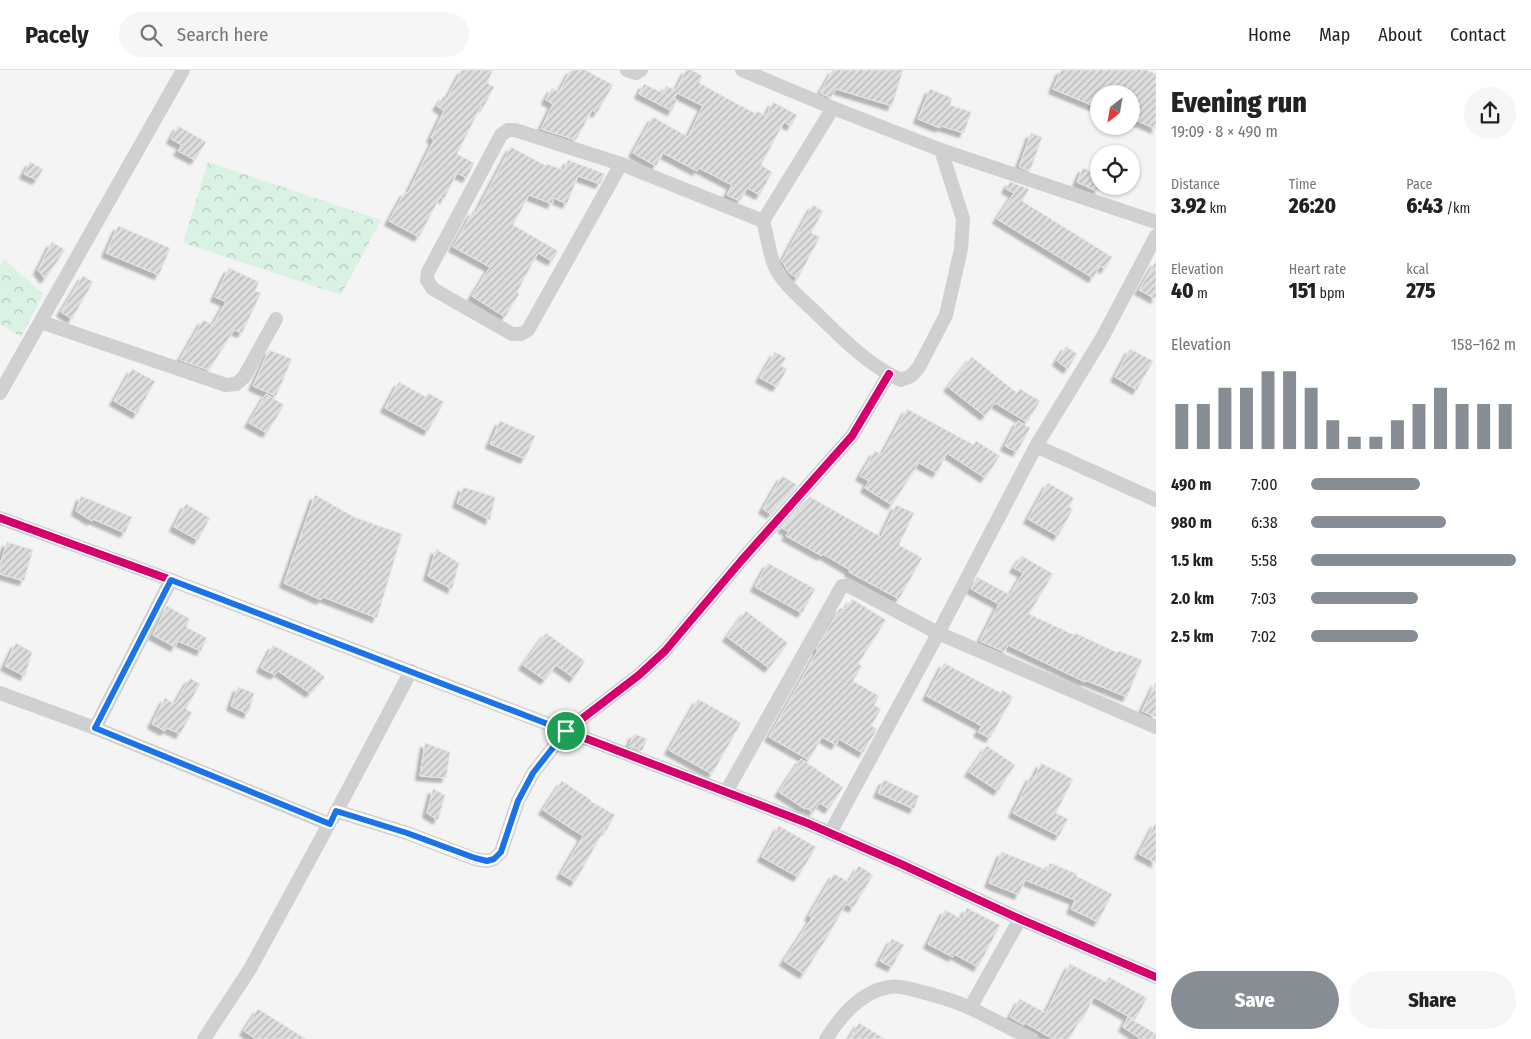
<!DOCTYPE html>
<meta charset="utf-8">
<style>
:root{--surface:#fff;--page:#f6f6f6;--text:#222;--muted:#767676;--line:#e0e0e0;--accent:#868d94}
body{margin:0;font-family:"Fira Sans Condensed",sans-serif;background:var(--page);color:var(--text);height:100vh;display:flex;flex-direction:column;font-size:19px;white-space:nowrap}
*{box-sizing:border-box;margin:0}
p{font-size:16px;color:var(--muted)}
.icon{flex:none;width:28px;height:28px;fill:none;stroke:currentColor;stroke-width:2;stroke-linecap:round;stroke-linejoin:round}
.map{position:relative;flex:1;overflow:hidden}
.drawer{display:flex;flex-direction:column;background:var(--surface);width:375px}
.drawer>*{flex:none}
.needle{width:32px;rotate:211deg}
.controls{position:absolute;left:1090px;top:15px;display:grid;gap:10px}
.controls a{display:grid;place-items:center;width:50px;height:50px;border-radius:50%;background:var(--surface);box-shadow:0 1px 4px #0004;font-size:25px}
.pin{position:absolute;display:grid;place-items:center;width:42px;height:42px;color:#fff;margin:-21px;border:2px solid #fff;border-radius:50%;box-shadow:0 1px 5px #0007}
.round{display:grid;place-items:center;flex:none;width:52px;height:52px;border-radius:26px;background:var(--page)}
.overview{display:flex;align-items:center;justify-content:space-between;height:85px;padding:0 15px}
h1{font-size:28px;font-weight:800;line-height:38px}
.stats{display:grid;grid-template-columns:repeat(3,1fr);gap:8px;height:85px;padding:5px 15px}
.stats div{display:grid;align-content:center}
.stats b{font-size:21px;font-weight:800}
.stats small{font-size:14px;font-weight:400}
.stats p{font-size:14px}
.chart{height:140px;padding:10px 15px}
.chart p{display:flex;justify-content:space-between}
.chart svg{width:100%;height:90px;margin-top:5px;stroke:var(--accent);stroke-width:6}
.primary-button{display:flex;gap:10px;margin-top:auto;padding:10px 15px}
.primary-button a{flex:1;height:58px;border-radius:30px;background:var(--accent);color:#fff;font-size:20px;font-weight:800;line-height:58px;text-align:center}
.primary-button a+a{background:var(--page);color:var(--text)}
ul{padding:0 15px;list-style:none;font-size:16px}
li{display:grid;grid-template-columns:80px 60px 1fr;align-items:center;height:38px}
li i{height:12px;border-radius:6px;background:var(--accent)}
header{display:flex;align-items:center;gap:30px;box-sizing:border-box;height:70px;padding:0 25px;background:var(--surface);border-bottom:1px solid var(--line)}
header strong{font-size:24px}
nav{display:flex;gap:28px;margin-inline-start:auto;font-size:18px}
.search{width:350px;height:45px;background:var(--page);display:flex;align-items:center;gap:12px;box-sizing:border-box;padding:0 18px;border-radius:28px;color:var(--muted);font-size:19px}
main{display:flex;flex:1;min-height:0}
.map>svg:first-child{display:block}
.forest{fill:url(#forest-crowns)}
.building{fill:url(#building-hatch);stroke:#e5e6e7;filter:url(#shadow)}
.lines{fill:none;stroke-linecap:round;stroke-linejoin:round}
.minor{stroke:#ced0d2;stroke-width:14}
.cycleway-casing{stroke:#fff;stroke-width:11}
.cycleway{stroke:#d6006c;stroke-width:8}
.route-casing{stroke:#fff;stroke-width:10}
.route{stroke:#1a73e8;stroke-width:6}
</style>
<header>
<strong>Pacely</strong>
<div class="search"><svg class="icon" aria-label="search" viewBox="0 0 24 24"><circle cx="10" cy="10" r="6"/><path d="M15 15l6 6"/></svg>Search here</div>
<nav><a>Home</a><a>Map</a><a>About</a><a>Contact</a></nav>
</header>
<main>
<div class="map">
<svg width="1156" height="969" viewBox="0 0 1156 969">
<defs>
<pattern id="forest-crowns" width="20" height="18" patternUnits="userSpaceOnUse" patternTransform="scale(1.25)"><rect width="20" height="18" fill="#d9f2e3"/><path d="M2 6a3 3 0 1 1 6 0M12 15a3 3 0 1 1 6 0" fill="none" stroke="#b2c7bb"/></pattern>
<pattern id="building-hatch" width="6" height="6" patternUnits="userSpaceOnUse" patternTransform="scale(1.25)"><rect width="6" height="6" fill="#ddddde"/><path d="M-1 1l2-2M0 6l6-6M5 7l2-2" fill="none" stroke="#b5b6b7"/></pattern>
<filter id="shadow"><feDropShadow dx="-4.5" dy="4.5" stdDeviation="1" flood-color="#0004"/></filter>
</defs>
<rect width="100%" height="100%" fill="#f4f4f4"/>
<!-- forest -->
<g class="forest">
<path d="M208,92l173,58 -40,75 -158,-52z"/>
<path d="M4,189l39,35 -22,43 -21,-13v-58z"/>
</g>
<!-- building -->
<g class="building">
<path d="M462,0h31l-6,13 7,4 -11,21 -2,-2 -24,48 17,9 -7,15 -10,-5 -13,26 -4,-2 -21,40 -30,-16 16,-29 3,1 26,-53 -3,-2 13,-27 -7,-5 7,-10 3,3z"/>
<path d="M571,0h14l28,15 -16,28 -5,-3 -16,30 -35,-11 12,-25 -7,-4 6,-12 7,4z"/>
<path d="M686,0h6l10,6 -3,7 57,31 1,-3 9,5 7,-14 24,13 -6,11 -7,-4 -23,43 11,7 -12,23 -13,-7 -7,13 -13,-6 5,-10 -33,-17 -2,3 -34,-18 -7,13 -23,-13 20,-36 35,20 15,-31 -26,-13 -3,6 3,1 -5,11 -33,-17 5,-10 19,9 3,-7 10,4z"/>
<path d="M833,0h70l-11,36 -56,-17 -5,9 -11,-5z"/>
<path d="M1061,0h85l10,4v55l-25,-11v-24h-32v14l-46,-19z"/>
<path d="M930,19l22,9 -2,7 21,7 -7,21 -23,-7 -1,2 -22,-9z"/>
<path d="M178,56l28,16 -11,18 -17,-9 4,-6 -11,-6z"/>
<path d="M1031,63l11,4 -12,34 -11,-4z"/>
<path d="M511,77l35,19 1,-2 17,6 4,-10 37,14 -5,10 -22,-8 -11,28 -13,-6 -2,6 -23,-9 -16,30 45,26 -6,10 -14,-8 -21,39 2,2 -14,23 -33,-21 18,-29 -37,-20 20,-36 3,2z"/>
<path d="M30,92l13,7 -6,11 -13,-6z"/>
<path d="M1083,98l16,7v17l-22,-10z"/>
<path d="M1010,112l19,7 -7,12 90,56 -7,12 -5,-3 -7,12 -96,-59 17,-26 -8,-4z"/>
<path d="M813,135l10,6 -12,22 9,4 -22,41 -9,-5 -7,-12z"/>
<path d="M118,156l52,22 -11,27 -53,-22z"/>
<path d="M52,172l13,8 -20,29 -7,-9z"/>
<path d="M1156,191v38l-17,-9z"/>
<path d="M229,198l30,14 -4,9 6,2 -19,40 -8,-3 -25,40 -29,-10 23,-40 10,5 13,-23 -11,-5z"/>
<path d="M83,206l10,6 -21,37 -11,-7z"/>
<path d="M1066,276l11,8 -9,15 -11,-8z"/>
<path d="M1130,279l23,12 -16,29 -22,-13z"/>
<path d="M269,280l23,9 -16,37 -23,-10z"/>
<path d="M775,282l11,6 -5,8 6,3 -10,18 -17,-9z"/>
<path d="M972,287l45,36 3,-4 20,12 -13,21 -32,-19 -10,13 -37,-29z"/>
<path d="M132,299l23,12 -18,33 -23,-13z"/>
<path d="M399,312l27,15 2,-4 16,9 -16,29 -43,-23z"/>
<path d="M266,324l18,11 -17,28 -18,-10z"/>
<path d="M907,339l67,36 2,-4 24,15 -15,22 -38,-25 -10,20 -18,-10 -27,42 -27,-17 4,-7 -9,-5 15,-25 7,4z"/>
<path d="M500,351l35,15 -10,23 -35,-15z"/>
<path d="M1018,351l12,7 -13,24 -12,-6z"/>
<path d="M782,406l15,9 -27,30 1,-1 -8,-5z"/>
<path d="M1048,413l26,15 -5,9 4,2 -15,27 -30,-17z"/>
<path d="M463,417l32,10 -5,23 -33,-17z"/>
<path d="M315,425l39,22 48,17 -25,84 -54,-21 -2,3 -37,-17z"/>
<path d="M81,426l51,21 -7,16 -32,-14 -1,2 -16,-10z"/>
<path d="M810,427l71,40 15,-32 18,8 -15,32 23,13 -23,41 -50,-27 1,-2 -27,-16 -1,2 -36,-20 3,-4 -7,-4z"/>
<path d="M186,434l24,14 -12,22 -24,-13z"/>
<path d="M7,472l26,8 -9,31 -24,-7v-9z"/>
<path d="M436,479l23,14 -7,26 -24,-13z"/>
<path d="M1022,486l31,18 -24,40 45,21 1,-2 43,20 1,-2 23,9 -15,37 -42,-17v2l-77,-37 -3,7 -25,-11 19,-37 -28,-15 6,-12 33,18 13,-22 -9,-5z"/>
<path d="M768,493l47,26 -13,24 -47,-26z"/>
<path d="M852,529l34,21 -28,44 4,2 -9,15 26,15 -5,9 7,4 -10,17 6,3 -14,24 -24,-14 -3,6 -14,-8 -13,23 -40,-23 49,-87 -2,-1 24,-41 5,1z"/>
<path d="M167,536l23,13 -4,8 21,11 -6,13 -23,-10 -3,6 -22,-12z"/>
<path d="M746,541l42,32 -19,25 -42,-31z"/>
<path d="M546,563l39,28 -11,17 -18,-13 -11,15 -22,-15z"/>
<path d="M16,573l16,9 -7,24 -20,-10z"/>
<path d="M273,575l36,20 16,12 -15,16 -32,-22 -3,4 -14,-7z"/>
<path d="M944,593l57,30 1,-3 11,7 -23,41 -12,-6 4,-6 -55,-30z"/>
<path d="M190,608l10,6 -14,25 6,4 -12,21 -13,-6 -2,3 -13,-7 13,-26 10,6z"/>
<path d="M1156,612v35l-14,-6z"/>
<path d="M238,617l16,6 -6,21 -17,-8z"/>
<path d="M698,629l43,24 -29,51 -43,-24z"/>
<path d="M634,664l13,5 -5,12 -13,-5z"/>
<path d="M425,673l25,9 -4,26 -26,-2z"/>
<path d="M987,676l28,19 -17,26 -29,-19z"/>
<path d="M801,689l42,28 -14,22 -9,-6 -7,9 -7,-4 -1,1 -26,-17z"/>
<path d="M1041,693l32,16 -17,34 12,6 -9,17 -46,-23 18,-37 3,2z"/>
<path d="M884,710l35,16 -5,13 -36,-16z"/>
<path d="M562,711l29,19 -1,1 25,14 -9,16 -2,-1 -29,52 -14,-8 22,-38 -40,-26z"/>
<path d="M433,719l12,6 -7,25 -11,-7z"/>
<path d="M1156,752v41l-17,-9z"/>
<path d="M779,756l37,21 -18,30 -36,-20z"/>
<path d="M1002,782l45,18 3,-7 27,11 -1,2 36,18 -14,28 -27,-13 4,-9 -50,-20 -6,15 -30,-12z"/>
<path d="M859,796l14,9 -20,33 -7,-4 -17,30 -25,40 -20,-13 28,-43 -3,-2 25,-42 15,8z"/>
<path d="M967,838l33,17 -22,42 -24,-13 -1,3 -25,-13 17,-34 17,9z"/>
<path d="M892,869l12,6 -12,22 -12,-6z"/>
<path d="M1070,894l36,18 3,-5 38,21 -12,22 -41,-23 -10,20h-2l-13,22h-16l-28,-16 -1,2 -14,-8 10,-18 26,14z"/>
<path d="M258,939l48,30h-50l-12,-8z"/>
<path d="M1128,947l28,17v5h-15l-18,-12z"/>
<path d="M859,953l26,16h-36z"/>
</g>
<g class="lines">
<!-- minor -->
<g class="minor">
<path d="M627,0l9,3 5,-3"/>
<path d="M742,0l91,38 108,42 215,72"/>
<path d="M833,38l-70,113c4,13 7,38 13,48 9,16 23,28 36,40 27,26 55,56 89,71l10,-4 8,-9 27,-52 15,-66 2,-30 -22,-69"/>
<path d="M621,94l-93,166 -7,4h-9l-79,-45 -6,-9 1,-8 73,-137 7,-5h7l106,34 142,57"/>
<path d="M41,252l185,63 10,-1 8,-7 32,-58"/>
<path d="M0,323l183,-323"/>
<path d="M1036,376l120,54"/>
<path d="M0,448l171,62 636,243 94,41 119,55 136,58"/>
<path d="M0,623l95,35 234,96 -79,145 -46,70"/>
<path d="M95,658l76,-148"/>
<path d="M726,722l116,-206h7l89,47 218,94"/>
<path d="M336,741l71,22 68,26 12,2 7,-2 7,-7 17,-51 15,-28 33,-42 73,-56 26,-24 76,-90 111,-125 37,-62"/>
<path d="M333,748l78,-147"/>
<path d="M830,763l103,-190 103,-197 66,-108 54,-102"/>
<path d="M970,938l50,-89"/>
<path d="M826,969c15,-23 34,-47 63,-52 8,-2 18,1 26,3 18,5 39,10 55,18 21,10 41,21 62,31"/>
</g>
<!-- cycleway casing -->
<g class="cycleway-casing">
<g id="cycleway">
<path d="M0,448l171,62 636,243 94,41 119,55 136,58"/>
<path d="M336,741l71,22 68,26 12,2 7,-2 7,-7 17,-51 15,-28 33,-42 73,-56 26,-24 76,-90 111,-125 37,-62"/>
</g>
</g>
<!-- cycleway -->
<use href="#cycleway" class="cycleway"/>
</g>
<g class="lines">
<!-- route casing -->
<g class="route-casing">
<path id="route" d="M171,510l395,151 -33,42 -15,28 -17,51 -7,7 -7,2 -12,-3 -68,-25 -71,-22 -6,13 -235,-96z"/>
</g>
<!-- route -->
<use href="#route" class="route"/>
</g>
</svg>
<div class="controls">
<a><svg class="needle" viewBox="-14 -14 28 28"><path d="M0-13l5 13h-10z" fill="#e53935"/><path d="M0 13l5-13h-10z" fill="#767676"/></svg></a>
<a><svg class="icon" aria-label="locate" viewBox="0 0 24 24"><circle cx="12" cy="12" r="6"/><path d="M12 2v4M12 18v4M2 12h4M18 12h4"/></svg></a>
</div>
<div class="pin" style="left:566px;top:661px;background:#1e9e55"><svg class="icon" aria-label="arrive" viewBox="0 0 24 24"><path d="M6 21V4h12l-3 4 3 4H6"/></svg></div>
</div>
<section class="drawer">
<div class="overview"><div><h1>Evening run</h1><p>19:09 · 8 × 490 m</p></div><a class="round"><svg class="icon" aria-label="share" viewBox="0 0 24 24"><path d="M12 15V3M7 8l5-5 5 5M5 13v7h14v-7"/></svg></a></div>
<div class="stats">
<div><p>Distance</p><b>3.92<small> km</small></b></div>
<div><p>Time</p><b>26:20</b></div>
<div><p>Pace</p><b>6:43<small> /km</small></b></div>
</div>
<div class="stats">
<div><p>Elevation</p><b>40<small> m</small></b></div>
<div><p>Heart rate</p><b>151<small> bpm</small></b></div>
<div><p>kcal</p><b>275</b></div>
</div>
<div class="chart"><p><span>Elevation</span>158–162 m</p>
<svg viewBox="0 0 160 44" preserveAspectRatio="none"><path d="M5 44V22M15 44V22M25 44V14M35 44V14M45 44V6M55 44V6M65 44V14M75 44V30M85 44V38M95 44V38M105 44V30M115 44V22M125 44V14M135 44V22M145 44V22M155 44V22"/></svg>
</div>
<ul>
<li><b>490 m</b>7:00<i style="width:53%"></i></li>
<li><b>980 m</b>6:38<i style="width:66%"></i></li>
<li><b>1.5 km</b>5:58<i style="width:100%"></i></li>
<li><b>2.0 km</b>7:03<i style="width:52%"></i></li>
<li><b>2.5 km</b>7:02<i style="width:52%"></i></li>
</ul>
<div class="primary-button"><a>Save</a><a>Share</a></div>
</section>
</main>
